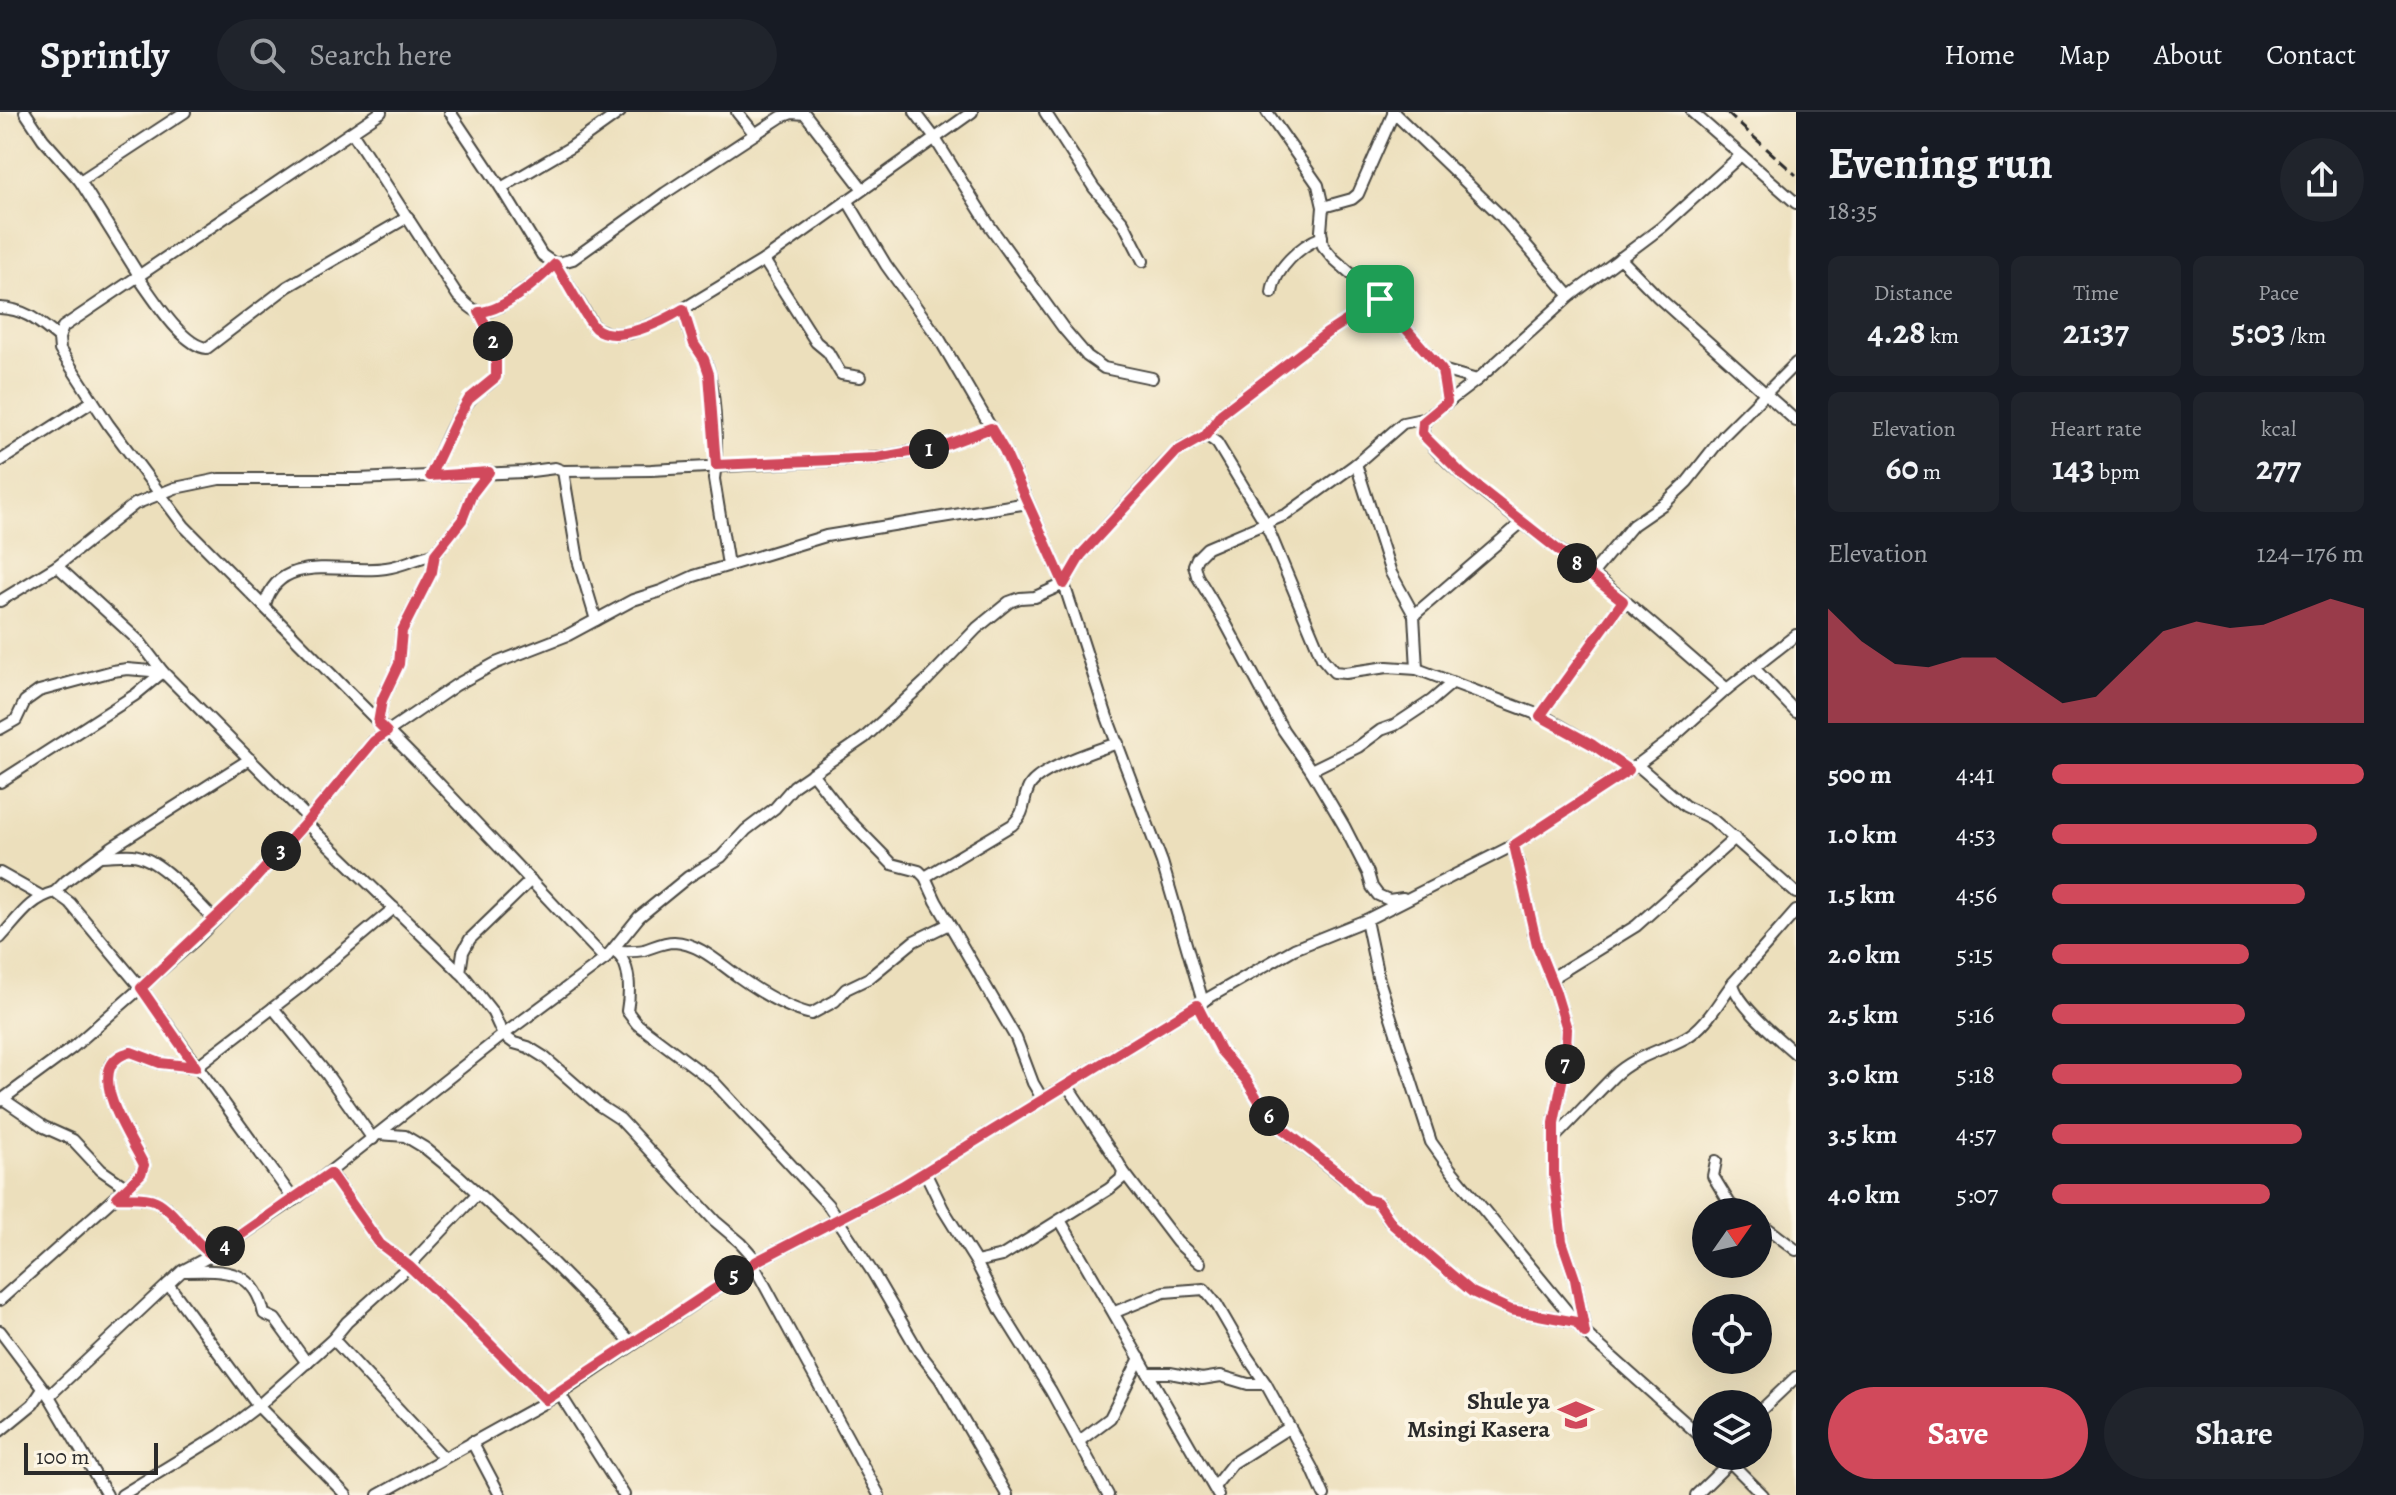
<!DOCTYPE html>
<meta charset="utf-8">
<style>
:root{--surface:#171b24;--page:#20242c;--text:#f1f3f6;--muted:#9ea1a6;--line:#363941;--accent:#d1495b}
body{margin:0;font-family:Alegreya,serif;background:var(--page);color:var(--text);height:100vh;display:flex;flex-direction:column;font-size:30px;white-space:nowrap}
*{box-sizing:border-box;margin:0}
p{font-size:26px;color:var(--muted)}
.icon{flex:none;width:44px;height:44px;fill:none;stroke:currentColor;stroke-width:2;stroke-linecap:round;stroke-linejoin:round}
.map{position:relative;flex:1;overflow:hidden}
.details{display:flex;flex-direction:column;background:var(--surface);width:600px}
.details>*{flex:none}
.needle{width:52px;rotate:56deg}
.buttons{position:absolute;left:1692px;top:1086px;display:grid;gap:16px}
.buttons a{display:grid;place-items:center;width:80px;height:80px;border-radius:50%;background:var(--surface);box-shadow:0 8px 32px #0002;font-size:40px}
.scale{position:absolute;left:24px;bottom:20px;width:134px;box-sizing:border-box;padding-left:8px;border:4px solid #2b2b2b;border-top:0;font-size:22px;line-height:28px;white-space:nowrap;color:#2b2b2b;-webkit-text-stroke:6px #fcf5e5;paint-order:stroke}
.pin{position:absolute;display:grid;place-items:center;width:68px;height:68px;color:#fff;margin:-34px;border-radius:16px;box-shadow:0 4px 12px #0006}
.km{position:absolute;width:40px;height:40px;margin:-20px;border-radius:50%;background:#222;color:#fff;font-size:22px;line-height:40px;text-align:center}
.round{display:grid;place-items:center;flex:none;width:84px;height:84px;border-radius:42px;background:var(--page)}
.headline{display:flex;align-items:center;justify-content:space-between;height:136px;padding:0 32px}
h1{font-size:44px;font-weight:700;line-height:60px}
.figures{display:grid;grid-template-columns:repeat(3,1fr);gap:12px;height:136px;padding:8px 32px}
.figures div{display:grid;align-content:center;border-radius:12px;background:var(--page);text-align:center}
.figures b{font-size:34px;font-weight:700}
.figures small{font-size:22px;font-weight:400}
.figures p{font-size:22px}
.chart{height:224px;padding:16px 32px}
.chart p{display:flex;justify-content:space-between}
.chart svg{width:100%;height:144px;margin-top:8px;fill:var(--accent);opacity:.7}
.cta{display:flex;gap:16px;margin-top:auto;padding:16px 32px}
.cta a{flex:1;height:92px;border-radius:48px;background:var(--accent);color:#fff;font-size:32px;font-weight:700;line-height:92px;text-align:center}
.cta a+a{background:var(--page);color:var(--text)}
ul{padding:0 32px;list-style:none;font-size:26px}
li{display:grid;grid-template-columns:128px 96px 1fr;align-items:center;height:60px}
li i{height:20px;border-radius:10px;background:var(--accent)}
header{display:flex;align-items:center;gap:48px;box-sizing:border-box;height:112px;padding:0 40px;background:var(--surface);border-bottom:2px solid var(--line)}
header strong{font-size:38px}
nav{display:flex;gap:44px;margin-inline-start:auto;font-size:28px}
.search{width:560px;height:72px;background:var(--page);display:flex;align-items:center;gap:20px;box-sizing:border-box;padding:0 28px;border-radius:44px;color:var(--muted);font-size:30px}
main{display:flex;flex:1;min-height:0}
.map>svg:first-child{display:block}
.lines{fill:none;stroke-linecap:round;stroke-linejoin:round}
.minor-casing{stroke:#484641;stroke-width:14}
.minor{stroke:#fff;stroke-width:10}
.rail{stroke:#2b2b2b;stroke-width:3;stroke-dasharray:12 6;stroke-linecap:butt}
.route-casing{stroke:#fff;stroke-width:16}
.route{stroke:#d1495b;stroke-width:10}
.labels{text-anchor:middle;stroke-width:8;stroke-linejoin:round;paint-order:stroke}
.poi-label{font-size:24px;font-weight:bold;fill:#2b2b2b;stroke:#fcf5e5;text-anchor:end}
</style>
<header>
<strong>Sprintly</strong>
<div class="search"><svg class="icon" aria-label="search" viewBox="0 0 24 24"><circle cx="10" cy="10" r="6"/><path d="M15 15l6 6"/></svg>Search here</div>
<nav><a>Home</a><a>Map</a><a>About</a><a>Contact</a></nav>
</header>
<main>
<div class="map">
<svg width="1796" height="1383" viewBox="0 0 1796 1383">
<rect width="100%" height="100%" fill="#fcf5e5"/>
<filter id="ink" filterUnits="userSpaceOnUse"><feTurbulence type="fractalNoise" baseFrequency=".0125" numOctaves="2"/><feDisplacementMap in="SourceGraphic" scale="16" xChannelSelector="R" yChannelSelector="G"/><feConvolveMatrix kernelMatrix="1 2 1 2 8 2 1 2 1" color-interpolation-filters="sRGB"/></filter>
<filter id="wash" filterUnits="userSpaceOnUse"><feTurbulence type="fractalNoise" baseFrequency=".006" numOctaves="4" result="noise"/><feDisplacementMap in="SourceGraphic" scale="32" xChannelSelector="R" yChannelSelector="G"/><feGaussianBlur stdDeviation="1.8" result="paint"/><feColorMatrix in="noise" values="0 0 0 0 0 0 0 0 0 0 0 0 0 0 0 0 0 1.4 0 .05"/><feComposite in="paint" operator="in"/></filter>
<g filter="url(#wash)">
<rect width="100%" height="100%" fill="#ecdfbc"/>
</g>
<g filter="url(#ink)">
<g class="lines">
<!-- minor casing -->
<g class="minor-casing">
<g id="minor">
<path d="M25,0l18,27 37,42 60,96"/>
<path d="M381,0l-318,215 -4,11 1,12 48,74 76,102 244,246 177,187"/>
<path d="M450,0l51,76 41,67 13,9 18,-5 92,-66 116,-76 11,-4 13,1 57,74"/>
<path d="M737,0l17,21"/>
<path d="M915,0l19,25 55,88 75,104 23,27 17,12 48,10"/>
<path d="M1045,0l49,76 29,34 20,39"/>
<path d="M1267,0l51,73 5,22 -2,24 2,15 11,13 46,40 62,71 5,32"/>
<path d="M1393,0l109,105 68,79"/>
<path d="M1692,0l104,91"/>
<path d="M352,20l106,164c6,5 13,14 21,16 17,4 64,-36 76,-48l40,64 15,6 20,-1 40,-16 94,-57 208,-148"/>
<path d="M80,69l105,-69"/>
<path d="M501,76l70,-41 49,-35"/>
<path d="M847,88l39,65 54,75 64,110 24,53 36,81 43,133 55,145 41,140"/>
<path d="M1323,95l29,-8 6,-5 36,-82"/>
<path d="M1620,146l38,39 138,124"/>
<path d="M764,148l52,82 12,10 13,22 19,3"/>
<path d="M138,165c15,20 44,69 69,71l80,-61 121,-70"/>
<path d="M1272,181c2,-24 29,-48 50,-56"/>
<path d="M0,196c26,1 39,14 59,30"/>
<path d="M683,197c4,12 6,26 12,36 3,6 8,10 10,16 11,24 13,91 9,118l14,86"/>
<path d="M1442,258l35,10"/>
<path d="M1206,323l15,-21 106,-81 53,-34"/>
<path d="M0,349l93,-60"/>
<path d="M1356,352l35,109 23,42"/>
<path d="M563,359l88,-1 226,-12 66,-12 48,-18"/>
<path d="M430,364c12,-24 21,-53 38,-74 7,-10 20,-16 28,-25v-31l-17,-34"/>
<path d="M1592,462l41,-49 32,-22 22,-21 37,-47 72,-72"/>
<path d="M0,489l57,-35 78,-62 40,-16 44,-9h138l167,-7 31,-4 8,3 15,89 18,60"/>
<path d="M265,493c14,-55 80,-30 121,-37 17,-2 32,-11 49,-14"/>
<path d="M1754,556l42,44"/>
<path d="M1417,557l-3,-54 107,-92"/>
<path d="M1727,577c-45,-38 -89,-79 -135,-115 -30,-23 -168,-117 -170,-147l5,-9 50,-38 93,-84 92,-69 78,-71"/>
<path d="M1540,604l83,-115"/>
<path d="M378,611l4,-23 17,-36 3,-33 30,-59 3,-18 27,-34 10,-26 17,-22"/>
<path d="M0,617l16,-9 9,-19 14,-10 74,-20 14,-2 36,3 146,147"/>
<path d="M1637,653l48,41 27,13 84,74"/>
<path d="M1311,658l47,-23 23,-17 14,-5 36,-24 21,-18"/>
<path d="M812,661l35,45 45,46 27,7 6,6 11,24 80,137 17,45 10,17"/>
<path d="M0,670l135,-87 28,-23 -23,-30 -83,-76"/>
<path d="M306,711l158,153 29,37 10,22 11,8 14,4 16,10 56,49 20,13 95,102 26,22 16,18"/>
<path d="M1514,733l23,100 18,45 12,39 -2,37 -11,57v52l8,66 13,38 10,52"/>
<path d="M101,744c10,0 22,-2 32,-1 28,3 61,45 82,65"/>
<path d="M0,761l41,23"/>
<path d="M925,765l87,-52c16,-15 9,-22 17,-38 9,-18 70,-38 89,-44"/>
<path d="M55,780l11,-11 46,-34 138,-88"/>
<path d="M1403,786l-14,2 -11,-5 -6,-8 -4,-14 -24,-47 -33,-56 -28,-40 -57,-106 -29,-48 -3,-11 3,-7 10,-10 80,-34 69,-50 47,-41 24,-5"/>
<path d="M1796,799l-63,72c3,21 47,57 63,71"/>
<path d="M1366,808l12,57 53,165 20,28 134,163 121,108"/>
<path d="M0,826c18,-19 29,-39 55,-46l15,11 71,85 153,212"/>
<path d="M613,839c19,9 17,43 14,60l10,13 76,57 115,124 45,68 46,79 21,27 67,116"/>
<path d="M613,839c10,0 21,1 31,-1 10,-3 19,-8 30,-8 25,1 46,22 65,35 21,15 48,31 72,37l24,-13 11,-12 23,-11 45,-37 35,-17"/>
<path d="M460,860l3,-20 7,-13 61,-59"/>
<path d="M1550,867l86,-53 99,-88"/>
<path d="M1197,893l23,45 26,30 24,39 84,67 12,13 11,3 16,23 79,67 39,18 65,12"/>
<path d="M273,896l53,65 47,66"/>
<path d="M3,987l41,28 29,13 28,30 26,18"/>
<path d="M0,989l72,-53 122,-107 52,-52 63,-70 65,-78 82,-56 40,-22 72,-28 65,-35 28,-9 33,-15 132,-40 202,-33"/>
<path d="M379,1022l26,2 20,12 33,27 93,86 82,83"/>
<path d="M1554,1026c20,-20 40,-42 60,-62 19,-19 47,-25 71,-38 21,-11 34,-37 48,-55"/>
<path d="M1716,1049l-3,15 17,28 11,8"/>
<path d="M1123,1059l54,71 23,21"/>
<path d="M925,1060l18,37 33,53 25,49 50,80 57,104"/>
<path d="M330,1061l50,71 29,22 59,56 78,78"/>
<path d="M117,1085c12,1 28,-1 39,4 17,7 36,41 56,54"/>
<path d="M1060,1108l158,275"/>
<path d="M1758,1109l38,29"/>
<path d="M976,1150l26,-6 107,-67 12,-10 2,-8 -5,-9 -51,-77"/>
<path d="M753,1152l126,231"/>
<path d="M184,1159c39,-1 71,-3 80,43l11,5 32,44"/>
<path d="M168,1172l90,122 88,89"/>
<path d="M0,1188l141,-126 3,-9c-12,-26 -66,-101 -13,-113l29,11 36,4 108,-83 90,-76"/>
<path d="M1115,1200l49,-20 40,-3 13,16 29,50 20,29 46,84 12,27"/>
<path d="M0,1219l49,65 58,99"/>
<path d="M333,1227l111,119"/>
<path d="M1148,1261h22l32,6 19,-3 27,8h18"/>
<path d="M560,1282l64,101"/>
<path d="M49,1284l133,-125 30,-16 82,-55 209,-165 102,-76 34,-42 49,-40 33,-20 25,-27 29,-22 19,-22 70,-48 61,-56 52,-54 32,-26 11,-4 15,-1 29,-13 17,-29 78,-86 17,-17 30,-17 11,8 49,81 56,134 12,14 11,1 42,-6 30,2 130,49 46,27 36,25"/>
<path d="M1758,1301l38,-36"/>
<path d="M0,1319l33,-27 10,-15"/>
<path d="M472,1330l28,53"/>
<path d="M1078,1330l32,-24 30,-60"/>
<path d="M1724,1344l39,39"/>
<path d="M1214,1375l19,-24 57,-36"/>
<path d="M122,1383l98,-60 38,-29 75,-67 14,-17 62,-56 68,-72"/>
<path d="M378,1383l182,-101 197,-133 145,-75 308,-189 84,-48 72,-29 148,-75 123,-80 32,-24 58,-52 69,-54"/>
<path d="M1696,1383l34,-33"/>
</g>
</g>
<!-- minor -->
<use href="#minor" class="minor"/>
<!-- rail -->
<path class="rail" d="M1726,0l70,63"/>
</g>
</g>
<g class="lines" filter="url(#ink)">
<!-- route casing -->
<g class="route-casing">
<path id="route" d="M555,152c9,13 33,58 40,64 21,17 69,-7 88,-19l11,35 10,15 5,15 7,91 161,-7 66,-12 48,-18 13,22 60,134 17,-29 95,-103 30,-17 15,-21 106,-81 53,-34 62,71 5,32 -24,20 -1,11 4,5 37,37 160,126 -83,115 53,29 36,25 -115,75 23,100 18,45 12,39 -2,37 -11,57v52l8,66 13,38 10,54 -9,-11 -65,-12 -39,-18 -79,-67 -16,-23 -11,-3 -22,-22 -74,-58 -24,-39 -26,-30 -23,-45 -295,181 -145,75 -211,139 -78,-78 -59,-56 -29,-22 -50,-71 -118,82c-19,-13 -40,-47 -56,-54 -11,-5 -27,-3 -39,-4l24,-23 3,-9c-12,-26 -66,-101 -13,-113l29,11 36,4 -55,-79 105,-99 63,-70 65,-78 13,-9 -9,-9 4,-23 17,-36 3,-33 30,-59 3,-18 27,-34 10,-26 17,-22 -59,4 26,-55 13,-22 27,-22v-31l-17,-34c24,-1 59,-31 76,-48z"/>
</g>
<!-- route -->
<use href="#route" class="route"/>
</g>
<!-- icons -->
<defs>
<g id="school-bare" transform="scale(2.76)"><path d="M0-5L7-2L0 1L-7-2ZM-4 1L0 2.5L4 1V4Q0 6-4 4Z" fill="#d1495b" stroke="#fcf5e5" stroke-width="2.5" paint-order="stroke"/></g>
</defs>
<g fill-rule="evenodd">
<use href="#school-bare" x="1576" y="1303"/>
</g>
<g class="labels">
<!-- poi labels -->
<g class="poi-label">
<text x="1550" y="1297">Shule ya<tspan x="1550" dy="28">Msingi Kasera</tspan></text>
</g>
</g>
</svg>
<div class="buttons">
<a><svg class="needle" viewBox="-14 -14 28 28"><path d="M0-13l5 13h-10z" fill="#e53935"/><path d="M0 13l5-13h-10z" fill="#9ea1a6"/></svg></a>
<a><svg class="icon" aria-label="locate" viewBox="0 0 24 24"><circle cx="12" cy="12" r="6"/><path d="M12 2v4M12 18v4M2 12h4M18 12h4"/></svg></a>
<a><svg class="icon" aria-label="layers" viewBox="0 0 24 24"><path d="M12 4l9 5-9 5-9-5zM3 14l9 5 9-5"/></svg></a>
</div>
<div class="scale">100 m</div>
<div class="pin" style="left:1380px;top:187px;background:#1e9e55"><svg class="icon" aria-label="arrive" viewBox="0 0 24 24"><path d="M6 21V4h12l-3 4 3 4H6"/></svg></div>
<b class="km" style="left:929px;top:337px">1</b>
<b class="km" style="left:493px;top:229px">2</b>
<b class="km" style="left:281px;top:739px">3</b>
<b class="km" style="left:225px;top:1134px">4</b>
<b class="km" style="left:734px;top:1163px">5</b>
<b class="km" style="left:1269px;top:1004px">6</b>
<b class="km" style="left:1565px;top:952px">7</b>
<b class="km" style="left:1577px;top:451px">8</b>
</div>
<section class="details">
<div class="headline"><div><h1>Evening run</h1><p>18:35</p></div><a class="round"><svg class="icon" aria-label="share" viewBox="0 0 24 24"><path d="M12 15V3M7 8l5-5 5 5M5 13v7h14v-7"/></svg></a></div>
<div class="figures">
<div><p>Distance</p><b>4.28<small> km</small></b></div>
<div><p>Time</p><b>21:37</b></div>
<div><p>Pace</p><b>5:03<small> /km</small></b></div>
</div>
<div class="figures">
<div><p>Elevation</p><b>60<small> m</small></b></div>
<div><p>Heart rate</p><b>143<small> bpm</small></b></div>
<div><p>kcal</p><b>277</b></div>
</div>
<div class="chart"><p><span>Elevation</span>124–176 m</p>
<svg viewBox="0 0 160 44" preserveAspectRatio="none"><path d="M0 44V9L10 19L20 26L30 27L40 24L50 24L60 31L70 38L80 36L90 26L100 16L110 13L120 15L130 14L140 10L150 6L160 9V44z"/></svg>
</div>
<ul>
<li><b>500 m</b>4:41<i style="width:100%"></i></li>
<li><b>1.0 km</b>4:53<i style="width:85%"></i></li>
<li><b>1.5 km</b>4:56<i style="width:81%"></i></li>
<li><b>2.0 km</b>5:15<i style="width:63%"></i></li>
<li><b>2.5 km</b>5:16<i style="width:62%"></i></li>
<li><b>3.0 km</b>5:18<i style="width:61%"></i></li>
<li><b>3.5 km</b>4:57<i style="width:80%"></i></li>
<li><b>4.0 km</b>5:07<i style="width:70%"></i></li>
</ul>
<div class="cta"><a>Save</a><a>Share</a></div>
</section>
</main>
